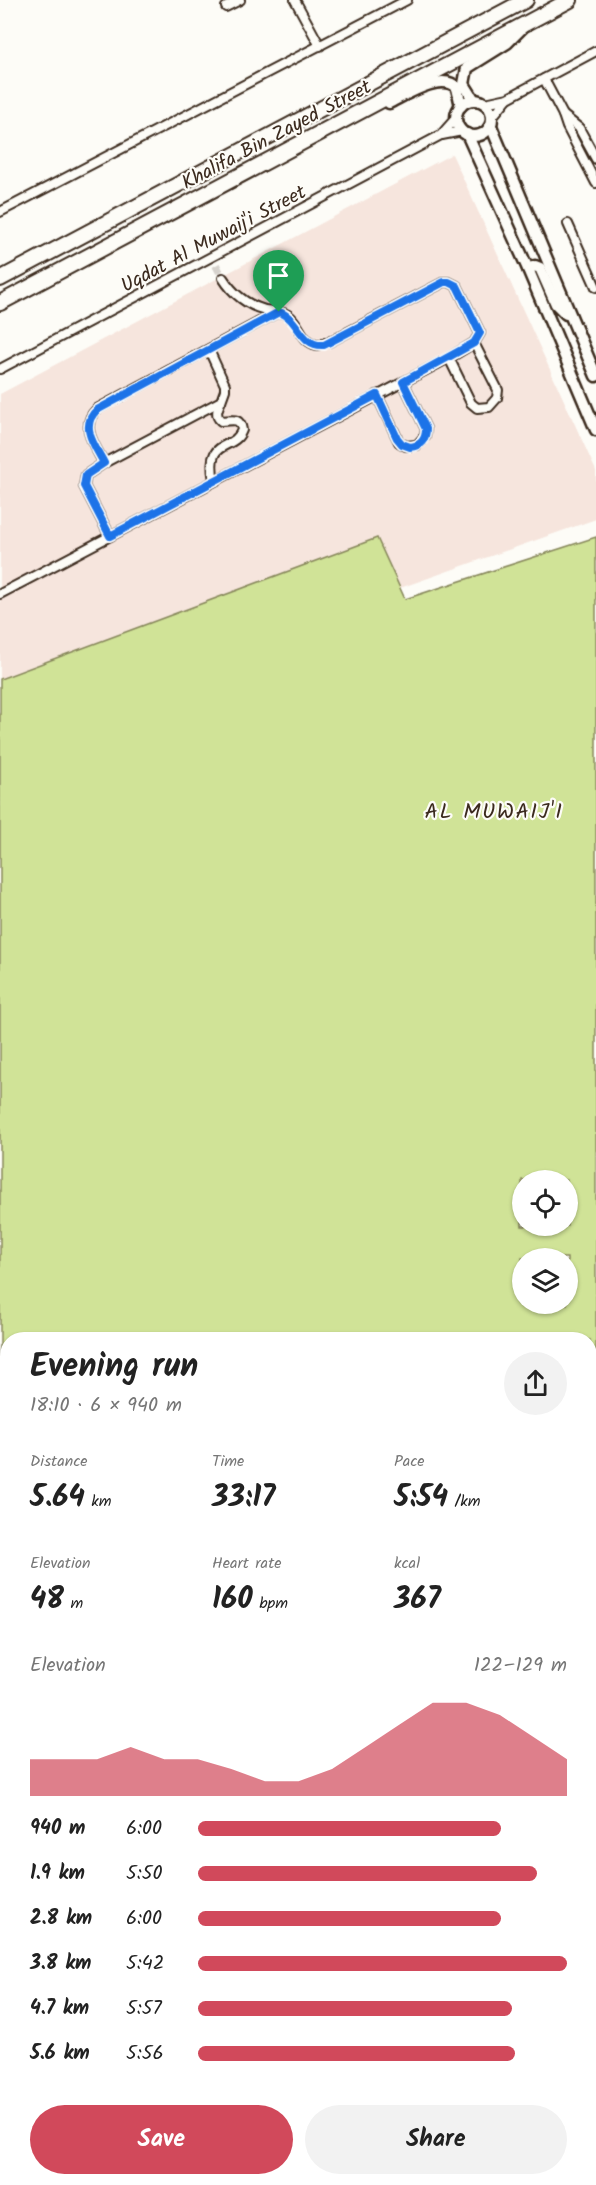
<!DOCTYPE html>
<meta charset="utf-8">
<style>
:root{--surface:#fff;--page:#f2f2f2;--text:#222;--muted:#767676;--accent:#d1495b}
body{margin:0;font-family:Kalam,sans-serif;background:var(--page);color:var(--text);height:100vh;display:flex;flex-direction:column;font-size:22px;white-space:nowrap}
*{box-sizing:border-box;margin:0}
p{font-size:20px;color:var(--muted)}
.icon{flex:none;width:33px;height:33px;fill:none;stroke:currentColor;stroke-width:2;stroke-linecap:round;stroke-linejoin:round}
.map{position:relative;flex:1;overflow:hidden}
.side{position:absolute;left:0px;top:1332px;width:597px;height:854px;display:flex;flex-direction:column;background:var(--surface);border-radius:24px 24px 0 0;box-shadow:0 2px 4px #0004}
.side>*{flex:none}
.tools{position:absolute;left:512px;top:1170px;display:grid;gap:12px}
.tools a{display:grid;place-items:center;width:66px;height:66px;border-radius:50%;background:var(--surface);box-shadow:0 2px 4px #0004;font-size:30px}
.pin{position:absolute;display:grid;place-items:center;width:51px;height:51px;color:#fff;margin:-62px -26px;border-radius:50% 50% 50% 0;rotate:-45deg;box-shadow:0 0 6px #0007}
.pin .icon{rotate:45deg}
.round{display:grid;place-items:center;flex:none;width:63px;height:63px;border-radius:32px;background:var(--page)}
.head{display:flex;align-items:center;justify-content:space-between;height:102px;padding:0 30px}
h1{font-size:33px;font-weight:700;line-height:45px}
.metrics{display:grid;grid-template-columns:repeat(3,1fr);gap:9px;height:102px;padding:6px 30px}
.metrics div{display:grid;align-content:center}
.metrics b{font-size:30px;font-weight:700}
.metrics small{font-size:16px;font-weight:400}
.metrics p{font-size:16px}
.chart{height:168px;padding:12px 30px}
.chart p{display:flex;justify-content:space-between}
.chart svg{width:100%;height:108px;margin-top:6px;fill:var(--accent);opacity:.7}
.cta{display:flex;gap:12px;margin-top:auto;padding:12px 30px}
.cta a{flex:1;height:69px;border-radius:36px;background:var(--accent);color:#fff;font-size:24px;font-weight:700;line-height:69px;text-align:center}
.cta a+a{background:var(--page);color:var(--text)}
ul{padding:0 30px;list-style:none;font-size:20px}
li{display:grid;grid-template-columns:96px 72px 1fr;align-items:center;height:45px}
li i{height:15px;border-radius:8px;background:var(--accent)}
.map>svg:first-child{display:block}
.built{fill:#f6e5dd}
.green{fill:#d0e397;stroke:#86865a;stroke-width:1.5;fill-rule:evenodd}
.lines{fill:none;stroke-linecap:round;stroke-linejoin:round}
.street-tunnel{stroke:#d6d2cc;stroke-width:8;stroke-dasharray:8 4;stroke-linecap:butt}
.street-casing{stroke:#3b2a1e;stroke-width:12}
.secondary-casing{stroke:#3b2a1e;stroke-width:15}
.highway-casing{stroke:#3b2a1e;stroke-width:18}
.street{stroke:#fdfcf7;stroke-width:8}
.secondary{stroke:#fdfcf7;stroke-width:10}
.highway{stroke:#fdfcf7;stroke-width:14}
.route-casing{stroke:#fff;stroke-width:12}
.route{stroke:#1a73e8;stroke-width:8}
.labels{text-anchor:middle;stroke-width:4.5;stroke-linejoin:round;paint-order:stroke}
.street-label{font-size:20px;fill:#3b2a1e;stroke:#fdfcf7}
.quarter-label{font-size:22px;letter-spacing:1.5px;fill:#3b2a1e;stroke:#fdfcf7}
</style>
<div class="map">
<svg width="596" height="2185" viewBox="0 0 596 2185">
<rect width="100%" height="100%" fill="#fdfcf7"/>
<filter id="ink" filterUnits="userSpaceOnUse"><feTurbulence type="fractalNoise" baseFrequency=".0167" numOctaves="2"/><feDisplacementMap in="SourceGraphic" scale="12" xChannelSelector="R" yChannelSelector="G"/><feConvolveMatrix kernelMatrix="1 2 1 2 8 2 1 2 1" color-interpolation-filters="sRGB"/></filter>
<g filter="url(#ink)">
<!-- built -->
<path class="built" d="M452,154l144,317v48l-196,69 -23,-49 -377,140v-285z"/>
<!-- green -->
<path class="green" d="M596,537v821l-6,4v-22h-582v394l-8,5v-1060l377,-141 28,61zM522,1180h45v46h-45zM522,1258h45v46h-45z"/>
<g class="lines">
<!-- street-tunnel -->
<path class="street-tunnel" d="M216,265l7,13"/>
<!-- street casing -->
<g class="street-casing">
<g id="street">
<path d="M295,0l25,46"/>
<path d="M226,7l14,-7"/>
<path d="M544,79l19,36 4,12 29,56"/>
<path d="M485,103l23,-5 88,-47"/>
<path d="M563,115l16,13 17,31"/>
<path d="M493,116l14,-17"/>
<path d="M442,135l20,-4"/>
<path d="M0,212l407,-212"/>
<path d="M568,224l28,63"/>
<path d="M449,358l22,45 6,5 12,-1 8,-9 1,-8 -24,-47"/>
<path d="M0,369l441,-234 15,-17"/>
<path d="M377,395l22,47 7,4 11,-1 8,-9 1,-7 -23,-47"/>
<path d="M104,463c-9,-17 -25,-37 -7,-54l181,-97"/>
<path d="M214,481c-9,-45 19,-28 28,-51 -2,-14 -11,-9 -21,-9 -7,-6 -3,-13 0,-20"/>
<path d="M110,536l-26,-50 2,-11 18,-12 117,-62 4,-11v-5l-16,-35"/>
<path d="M0,594l449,-236 25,-15 6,-10 -23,-47 -8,-4h-5l-115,60 -12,3c-17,-4 -16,-21 -29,-30 -7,-4 -16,-4 -23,-5 -18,-5 -32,-16 -42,-32"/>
<path d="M590,1444l6,-4"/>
<path d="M0,1521l8,-2"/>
<path d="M590,1564l6,-4"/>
<path d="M0,1686l8,-2"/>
<path d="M0,1829l8,-5"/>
<path d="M590,1865l6,-3"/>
<path d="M0,2104l8,12"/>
<path d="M590,2106l6,-3"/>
<path d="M47,2178l4,7"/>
<path d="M515,2178l4,7"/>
<path d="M432,2185l11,-7"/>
</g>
</g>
<!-- secondary casing -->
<g class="secondary-casing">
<g id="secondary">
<circle cx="474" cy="118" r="18"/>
<path d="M474,100l-10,-16 3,-16 40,-25 15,-15"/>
<path d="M389,103c16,-8 54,-32 68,-15l4,18"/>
<path d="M491,126l105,250"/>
<path d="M467,134l61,135 68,161"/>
<path d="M528,269l7,-3 5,2 16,36 10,10"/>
<path d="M590,1383l6,-4"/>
<path d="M590,1408l6,-4"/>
<path d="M0,1758l8,-4"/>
<path d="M0,1781l8,-5"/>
</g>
</g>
<!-- highway casing -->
<g class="highway-casing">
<g id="highway">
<path d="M0,279l526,-279"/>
<path d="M0,303l570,-303"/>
</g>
</g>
<!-- street -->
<use href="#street" class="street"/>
<!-- secondary -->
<use href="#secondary" class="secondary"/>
<!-- highway -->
<use href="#highway" class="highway"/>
</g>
</g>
<g class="lines" filter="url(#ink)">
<!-- route casing -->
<g class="route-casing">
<path id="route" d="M444,282h5l8,4 23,47 -6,10 -71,39 23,47c0,10 -5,17 -16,18l-8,-3 -5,-6 -20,-43 -267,141 -26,-50 2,-11 18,-12c-9,-17 -25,-37 -7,-53l182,-98c20,6 21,35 45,33z"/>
</g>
<!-- route -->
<use href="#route" class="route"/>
</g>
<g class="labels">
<!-- street labels -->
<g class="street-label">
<text transform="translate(276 134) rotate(-28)" y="7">Khalifa Bin Zayed Street</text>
<text transform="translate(213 238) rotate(-28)" y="7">Uqdat Al Muwaij'i Street</text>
</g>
<!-- quarter labels -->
<g class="quarter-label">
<text x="494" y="818">AL MUWAIJ'I</text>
</g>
</g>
</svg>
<div class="tools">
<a><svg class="icon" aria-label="locate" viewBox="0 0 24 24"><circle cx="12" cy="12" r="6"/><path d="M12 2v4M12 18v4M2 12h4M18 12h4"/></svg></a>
<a><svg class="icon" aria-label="layers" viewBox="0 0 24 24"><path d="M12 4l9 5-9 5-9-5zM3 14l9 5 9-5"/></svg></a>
</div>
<div class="pin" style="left:279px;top:312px;background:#1e9e55"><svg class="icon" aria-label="arrive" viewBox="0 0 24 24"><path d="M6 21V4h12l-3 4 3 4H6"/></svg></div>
<section class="side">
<div class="head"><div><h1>Evening run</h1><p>18:10 · 6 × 940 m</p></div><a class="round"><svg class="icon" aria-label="share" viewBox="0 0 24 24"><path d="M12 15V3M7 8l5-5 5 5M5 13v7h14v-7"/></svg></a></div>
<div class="metrics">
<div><p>Distance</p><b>5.64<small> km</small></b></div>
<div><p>Time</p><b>33:17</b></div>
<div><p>Pace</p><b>5:54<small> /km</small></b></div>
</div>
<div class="metrics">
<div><p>Elevation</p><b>48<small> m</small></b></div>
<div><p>Heart rate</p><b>160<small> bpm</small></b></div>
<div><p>kcal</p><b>367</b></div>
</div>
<div class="chart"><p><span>Elevation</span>122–129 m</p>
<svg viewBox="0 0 160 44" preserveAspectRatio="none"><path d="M0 44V29L10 29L20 29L30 24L40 29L50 29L60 33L70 38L80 38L90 33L100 24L110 15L120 6L130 6L140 11L150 20L160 29V44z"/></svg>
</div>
<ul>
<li><b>940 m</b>6:00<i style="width:82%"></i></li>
<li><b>1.9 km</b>5:50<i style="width:92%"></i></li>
<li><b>2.8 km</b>6:00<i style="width:82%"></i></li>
<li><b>3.8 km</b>5:42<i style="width:100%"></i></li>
<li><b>4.7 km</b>5:57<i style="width:85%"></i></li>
<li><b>5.6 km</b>5:56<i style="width:86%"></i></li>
</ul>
<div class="cta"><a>Save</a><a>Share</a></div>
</section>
</div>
